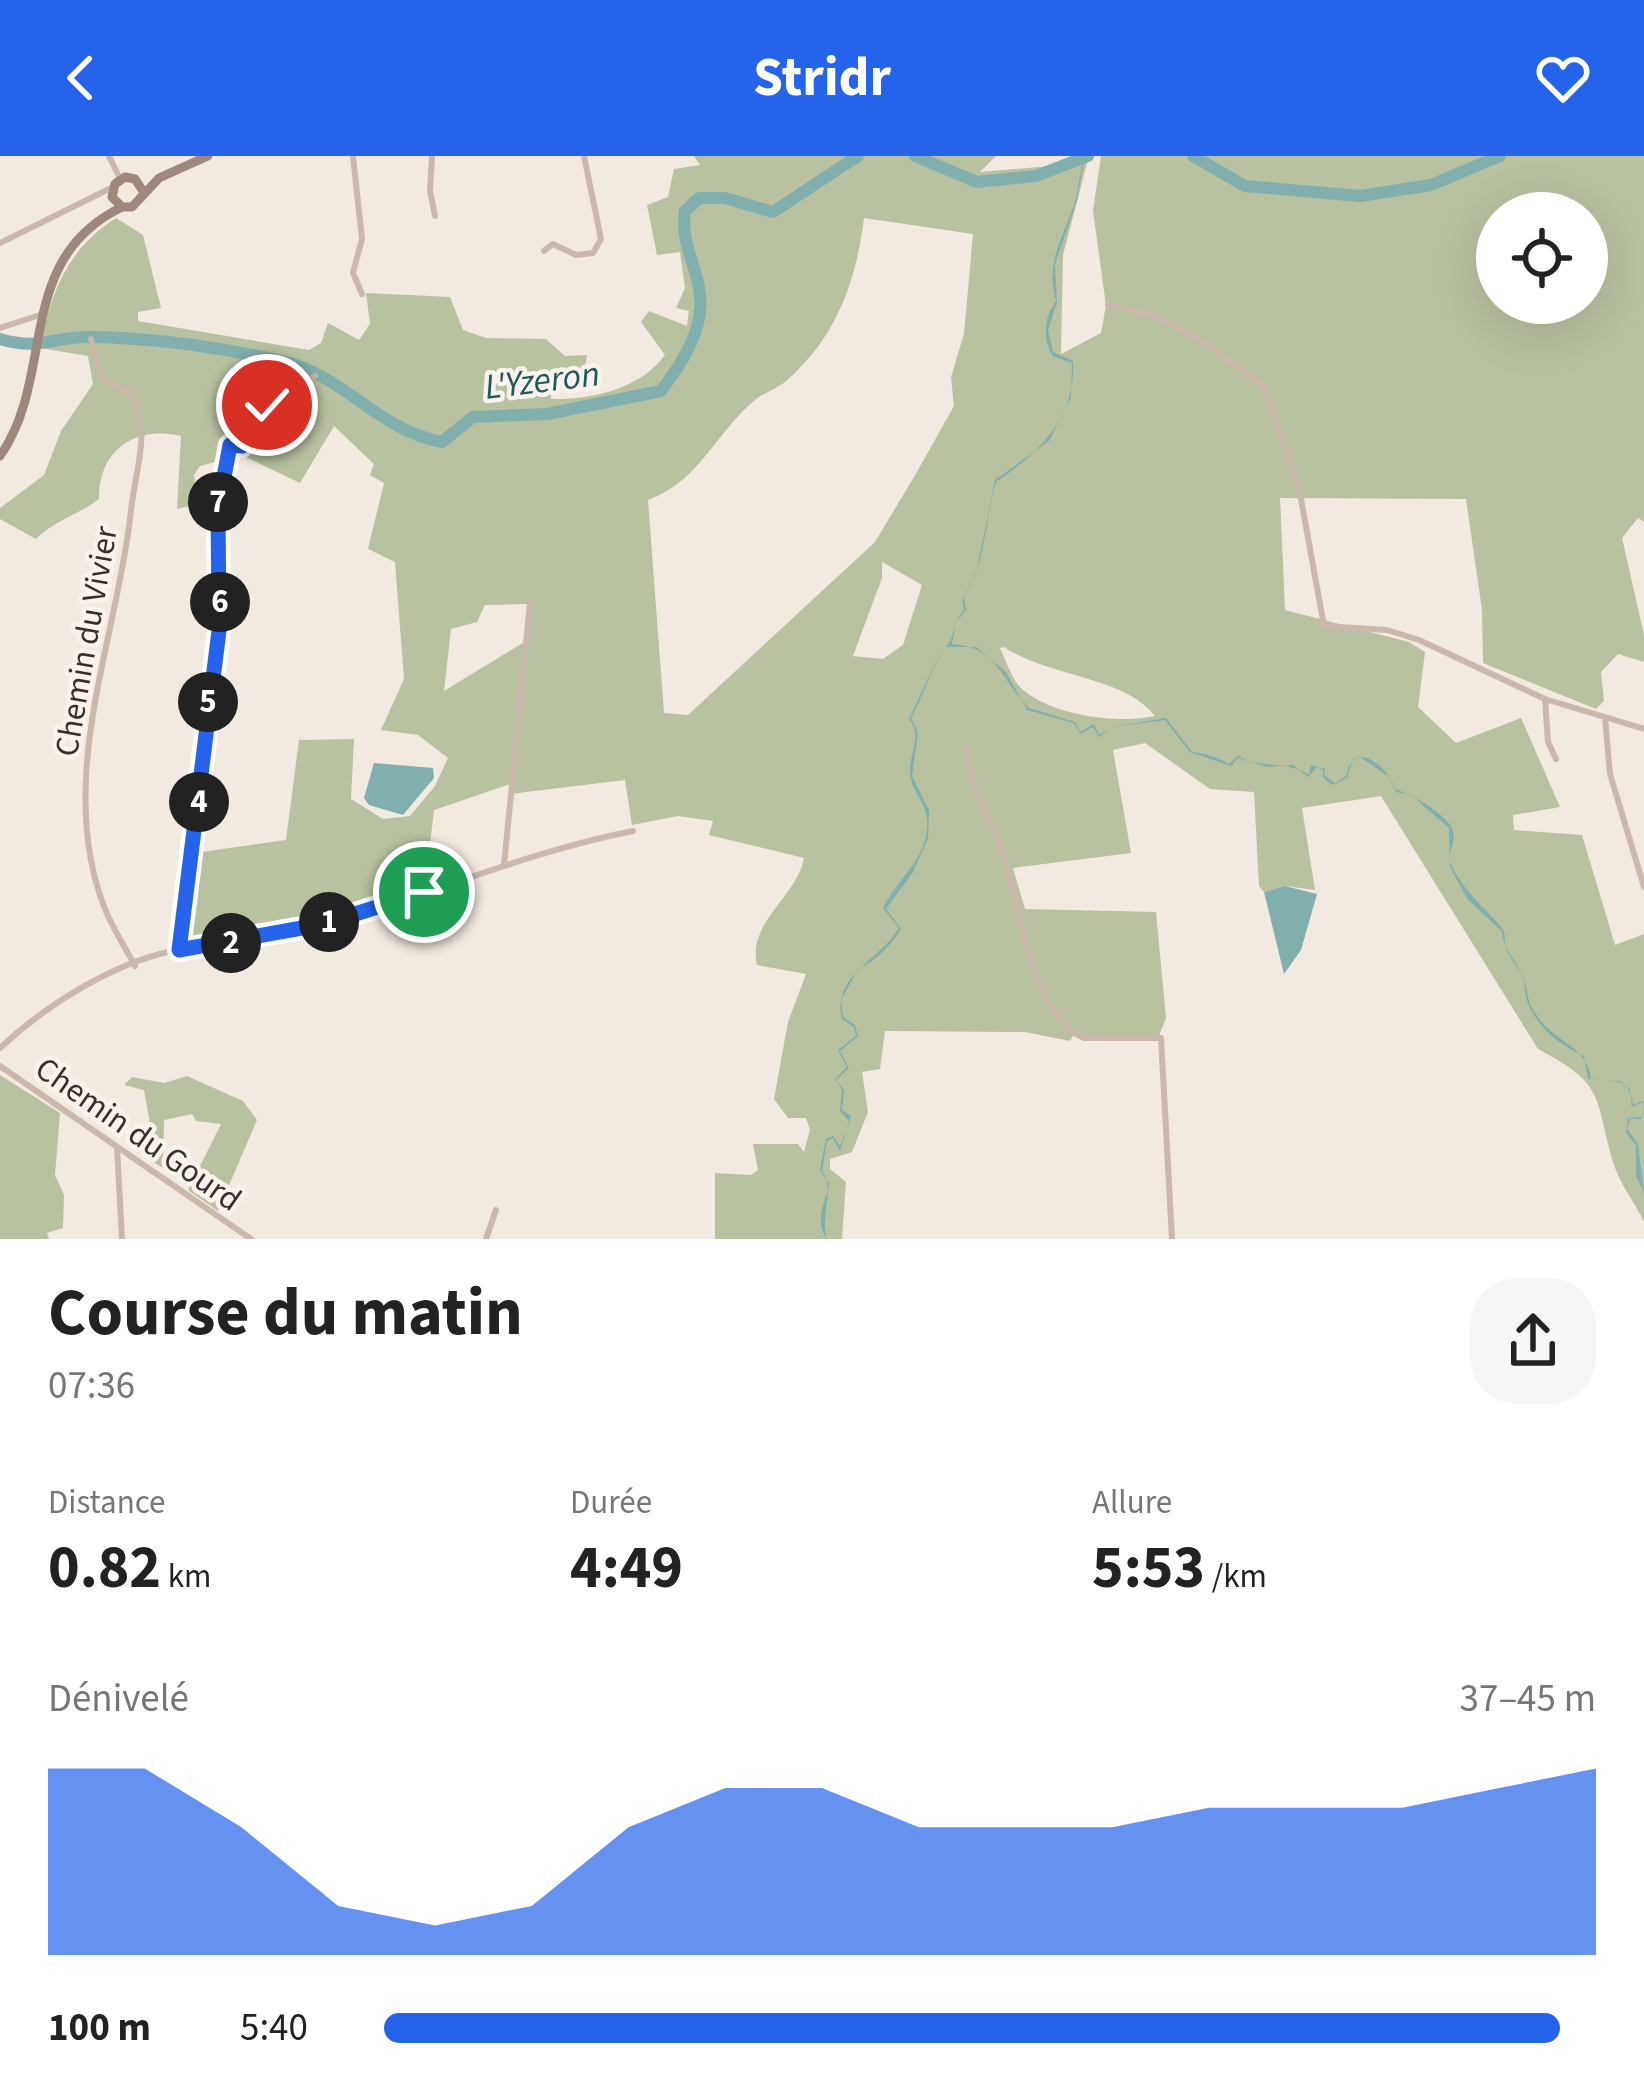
<!DOCTYPE html>
<html lang="fr">
<meta charset="utf-8">
<style>
:root{--surface:#fff;--page:#f6f6f6;--text:#222;--muted:#767676;--accent:#2563eb}
body{margin:0;font-family:"Source Sans 3",sans-serif;background:var(--page);color:var(--text);height:100vh;display:flex;flex-direction:column;font-size:45px;white-space:nowrap}
*{box-sizing:border-box;margin:0}
p{font-size:39px;color:var(--muted)}
.icon{flex:none;width:66px;height:66px;fill:none;stroke:currentColor;stroke-width:2;stroke-linecap:round;stroke-linejoin:round}
.map{position:relative;height:1083px;overflow:hidden}
.drawer{display:flex;flex-direction:column;background:var(--surface);flex:1}
.drawer>*{flex:none}
.tools{position:absolute;left:1476px;top:36px;display:grid;gap:24px}
.tools a{display:grid;place-items:center;width:132px;height:132px;border-radius:50%;background:var(--surface);box-shadow:0 12px 48px #0002;font-size:60px}
.pin{position:absolute;display:grid;place-items:center;width:102px;height:102px;color:#fff;margin:-51px;border:6px solid #fff;border-radius:50%;box-shadow:0 3px 12px #0007}
.km{position:absolute;width:60px;height:60px;margin:-30px;border-radius:50%;background:#222;color:#fff;font-size:33px;line-height:60px;text-align:center}
.round{display:grid;place-items:center;flex:none;width:126px;height:126px;border-radius:48px;background:var(--page)}
.headline{display:flex;align-items:center;justify-content:space-between;height:204px;padding:0 48px}
h1{font-size:66px;font-weight:700;line-height:90px}
.stats{display:grid;grid-template-columns:repeat(3,1fr);gap:18px;height:204px;padding:12px 48px}
.stats div{display:grid;align-content:center}
.stats b{font-size:60px;font-weight:700}
.stats small{font-size:33px;font-weight:400}
.stats p{font-size:33px}
.chart{height:336px;padding:24px 48px}
.chart p{display:flex;justify-content:space-between}
.chart svg{width:100%;height:216px;margin-top:12px;fill:var(--accent);opacity:.7}
ul{padding:0 48px;list-style:none;font-size:39px}
li{display:grid;grid-template-columns:192px 144px 1fr;align-items:center;height:90px}
li i{height:30px;border-radius:15px;background:var(--accent)}
header{display:flex;justify-content:space-between;align-items:center;height:156px;padding:0 48px;background:var(--accent);color:#fff;font-size:54px;font-weight:700}
.map>svg:first-child{display:block}
.green{fill:#b8c1a0;fill-rule:evenodd}
.water{fill:#80afae}
.lines{fill:none;stroke-linecap:round;stroke-linejoin:round}
.river{stroke:#80afae;stroke-width:12}
.minor{stroke:#cbb8ac;stroke-width:6}
.secondary{stroke:#9e887d;stroke-width:9}
.route-casing{stroke:#fff;stroke-width:24}
.route{stroke:#2563eb;stroke-width:15}
.labels{text-anchor:middle;stroke-width:9;stroke-linejoin:round;paint-order:stroke}
.street-label{font-size:33px;fill:#392e2b;stroke:#faf3ed}
.water-label{font-size:36px;font-style:italic;fill:#215859;stroke:#faf3ed}
</style>
<header><svg class="icon" aria-label="back" viewBox="0 0 24 24"><path d="M15 5l-7 7 7 7"/></svg>Stridr<svg class="icon" aria-label="heart" viewBox="0 0 24 24"><path d="M12 20l-8-8c-3-5 5-10 8-4 3-6 11-1 8 4z"/></svg></header>
<div class="map">
<svg width="1644" height="1083" viewBox="0 0 1644 1083">
<rect width="100%" height="100%" fill="#f2e9e0"/>
<!-- green -->
<g class="green">
<path d="M694,0h302l-16,16 107,-9 -24,92 -2,99 40,-21 5,-28 -13,-94 8,-55h543v366l-6,-4 -16,20 22,97v27l-26,-8 -17,18 3,29 -8,8 -113,-46 -1,-53 -16,-111 -186,-1 5,112 124,32 16,10 -7,55 38,36 65,-25 39,89 -47,8 1,15 68,5 33,110 29,-11v288c-9,-20 -25,-39 -31,-60 -19,-67 -7,-77 -75,-113l-157,-253 -79,12 13,82 -30,-4 -21,6 -5,-6 -5,-94 -44,-3 -65,-46 -32,7 18,103 -118,15 12,41 131,3 10,106 -9,23 -84,-5 -3,5 -45,-9 -140,-1 -5,38 -18,3 6,40 -16,40 -22,7v10l16,13 -4,57h-127v-66l36,2 7,-5 -5,-26h45l6,8 6,-22 -4,-12h-18l-14,-19 14,-77 18,-48 -49,-9c-10,-43 40,-68 47,-107l-95,-23 4,-14 -35,-5 -46,9 -7,-45 -115,14v-10l-76,26 -9,76 -83,29 -155,30 7,-80 8,-13 84,-12 13,-100 55,-1 -3,60 32,20 27,-3 25,-30 13,-28 -30,-23 -37,-5 23,-51 -9,-117 -27,-13 16,-66 -14,-8 4,-11 -40,-38 -34,57 -63,-30 -10,14 -8,-6 -19,5 -6,9 4,29 -21,5 4,-73c-45,-11 -83,14 -82,63 -21,16 -44,21 -63,40l-36,-20v-11l44,-33 17,-44 32,-47 -5,-28 -48,-8c10,-55 28,-100 76,-130l27,17 18,73 -23,4v9l171,29 12,-7 7,-20 31,17 11,-16 -4,-31 84,4 13,33 23,8 60,1 19,17 22,-1 -3,17 -32,11 -1,16c40,1 89,-10 114,-44l-24,-33 8,-11 38,15 2,-15 -13,-3 9,-20 -5,-36 -23,3 -10,-50 21,-8 6,-28 26,-4zM1497,57h90v90h-90zM864,62l109,16 -9,100 -13,43 3,29 -40,71 -39,65 -187,173 -24,-2 -16,-213c52,-19 67,-67 107,-100 8,-7 22,-11 31,-19 50,-43 70,-99 78,-163zM882,406l40,23 -19,60 -20,14 -30,-3 29,-78zM529,448l-3,37 -82,50 7,-62 26,-7 8,-17zM1004,491c44,30 120,29 151,69 -37,8 -101,0 -132,-26 -10,-8 -17,-29 -23,-42z"/>
<path d="M0,919l60,38 -5,62 9,20 -1,33 -16,5 2,6h-49z"/>
<path d="M187,920l56,25 14,19 -39,91 -30,-21 33,-66 -25,-3 -4,-7 -28,6 -1,48 -16,-10 3,-34 -6,-34 -20,-5 8,-8 32,6z"/>
</g>
<!-- water -->
<g class="water">
<path d="M1084,2l-7,43 -22,63 2,39 -9,27 5,22 20,9c3,57 -33,91 -77,121 -12,40 -9,78 -32,116l2,12 -10,12 -4,22c46,3 48,35 77,64l46,14 5,10 14,-8 5,11 10,-5 -10,7 -6,-10 -13,7 -6,-11 -47,-13 -21,-38 -30,-25h-30c-17,24 -22,48 -35,71l7,14 -6,44 17,34 -1,28 -15,34 -27,37 15,20c-10,17 -27,33 -43,40l-17,31 2,17 12,8 3,11 -18,15 9,17 -13,12 8,10 -2,20 9,6 -11,35 -7,-13 -6,3 -5,30c14,21 -3,45 5,68 -14,-21 -1,-36 2,-55l-9,-14 6,-31 7,-3 7,10 10,-24 -10,-11 2,-21 -7,-11 12,-12 -9,-17 18,-14 -2,-9 -12,-8c-11,-43 39,-60 57,-91l-16,-20c16,-32 48,-51 44,-91 -2,-15 -17,-29 -17,-44 -1,-18 13,-39 -1,-54 13,-25 21,-51 39,-75 8,-11 5,-23 16,-34l-2,-9 14,-27 19,-94 54,-39 22,-44 1,-34 -19,-7c-11,-18 -9,-39 3,-55 -11,-35 6,-63 18,-95 5,-15 5,-34 10,-48z"/>
<path d="M1166,562l26,34c15,2 25,5 37,12l9,-8c24,14 47,3 71,19l2,-10 14,4 -1,6 11,8 11,-7c8,-39 43,-8 49,13 15,5 53,25 58,42 4,12 -8,22 -1,36 16,30 34,40 51,63 3,5 1,12 3,18 4,12 14,20 18,31 3,9 3,18 7,27 19,38 57,37 60,73 23,3 39,-3 42,26l9,-4 2,1 -3,17h-11l-3,10 11,15 6,49 -8,-17v-31l-10,-12 2,-15 14,-1 1,-15 -11,5 -2,-18 -10,-8 -32,-2 -4,-23c-25,-12 -44,-25 -56,-53 -4,-9 -2,-20 -6,-29 -8,-17 -18,-23 -20,-43l-34,-31 -18,-33 -1,-39 -38,-33 -15,-3 -7,-15 -29,-20 -7,2 -6,19 -15,7 -9,-8v-7l-6,-3 -9,10 -15,-12 -25,2 -30,-9 -7,8 -41,-14 -25,-32 -53,7z"/>
<path d="M374,607l59,5 1,10 -31,37 -34,-10 -5,-7z"/>
<path d="M1285,730l32,8 -16,56 -17,24 -20,-82z"/>
</g>
<g class="lines">
<!-- river -->
<g class="river">
<path d="M915,0l62,26 59,-6 52,-20"/>
<path d="M1193,0l52,30 115,10 71,-11 69,-29"/>
<path d="M0,183c39,12 55,-3 91,-2 63,1 133,11 195,25 59,15 94,69 156,80l31,-25 74,-3 114,-23c20,-27 43,-60 39,-96 -3,-31 -20,-51 -15,-84l14,-13h26l48,14 85,-56"/>
</g>
<!-- minor -->
<g class="minor">
<path d="M109,0l11,23"/>
<path d="M353,0l9,83 -9,34 9,21"/>
<path d="M432,0l-2,35 5,25"/>
<path d="M0,87l113,-56"/>
<path d="M544,95l9,-7 23,11 17,-2 8,-14 -17,-83"/>
<path d="M1108,149l45,10 51,27 60,44 35,102 25,138 63,4 32,10 126,59 99,30"/>
<path d="M0,172l40,-13"/>
<path d="M91,183l12,40 30,16c18,42 2,74 -2,116 -14,130 -77,269 -26,398 8,20 20,38 30,57"/>
<path d="M1545,543l3,43 8,17"/>
<path d="M1605,562l5,56 34,113"/>
<path d="M966,593c2,35 26,72 37,105 16,49 28,162 81,184h77l11,201"/>
<path d="M504,709l26,-262"/>
<path d="M179,794l40,-319 -2,-122 13,-64 12,2 25,-42 48,-29"/>
<path d="M0,892c47,-44 117,-88 182,-99 58,-10 114,-17 171,-34 94,-27 183,-65 280,-84"/>
<path d="M0,910l251,173"/>
<path d="M117,991l5,92"/>
<path d="M486,1083l10,-29"/>
</g>
<!-- secondary -->
<g class="secondary">
<path d="M143,35l-8,-12 -10,-2 -10,7 -3,13 10,10h10l27,-29 49,-22"/>
<path d="M0,300c57,-81 13,-196 122,-249"/>
</g>
</g>
<g class="lines">
<!-- route casing -->
<g class="route-casing">
<path id="route" d="M267,249l-25,41 -12,-1 -12,64 1,122 -40,319 145,-26 100,-32"/>
</g>
<!-- route -->
<use href="#route" class="route"/>
</g>
<g class="labels">
<!-- street labels -->
<g class="street-label">
<text transform="translate(85 485) rotate(-80)" y="12">Chemin du Vivier</text>
<text transform="translate(139 977) rotate(35)" y="12">Chemin du Gourd</text>
</g>
<!-- water labels -->
<g class="water-label">
<text transform="translate(542 223) rotate(-7)" y="13">L'Yzeron</text>
</g>
</g>
</svg>
<div class="tools">
<a><svg class="icon" aria-label="locate" viewBox="0 0 24 24"><circle cx="12" cy="12" r="6"/><path d="M12 2v4M12 18v4M2 12h4M18 12h4"/></svg></a>
</div>
<div class="pin" style="left:424px;top:736px;background:#1e9e55"><svg class="icon" aria-label="arrive" viewBox="0 0 24 24"><path d="M6 21V4h12l-3 4 3 4H6"/></svg></div>
<div class="pin" style="left:267px;top:249px;background:#d93025"><svg class="icon" aria-label="check" viewBox="0 0 24 24"><path d="M5 12l5 5 9-10"/></svg></div>
<b class="km" style="left:329px;top:766px">1</b>
<b class="km" style="left:231px;top:787px">2</b>
<b class="km" style="left:199px;top:646px">4</b>
<b class="km" style="left:208px;top:546px">5</b>
<b class="km" style="left:220px;top:446px">6</b>
<b class="km" style="left:218px;top:346px">7</b>
</div>
<section class="drawer">
<div class="headline"><div><h1>Course du matin</h1><p>07:36</p></div><a class="round"><svg class="icon" aria-label="share" viewBox="0 0 24 24"><path d="M12 15V3M7 8l5-5 5 5M5 13v7h14v-7"/></svg></a></div>
<div class="stats">
<div><p>Distance</p><b>0.82<small> km</small></b></div>
<div><p>Durée</p><b>4:49</b></div>
<div><p>Allure</p><b>5:53<small> /km</small></b></div>
</div>
<div class="chart"><p><span>Dénivelé</span>37–45 m</p>
<svg viewBox="0 0 160 44" preserveAspectRatio="none"><path d="M0 44V6L10 6L20 18L30 34L40 38L50 34L60 18L70 10L80 10L90 18L100 18L110 18L120 14L130 14L140 14L150 10L160 6V44z"/></svg>
</div>
<ul>
<li><b>100 m</b>5:40<i style="width:97%"></i></li>
</ul>
</section>
